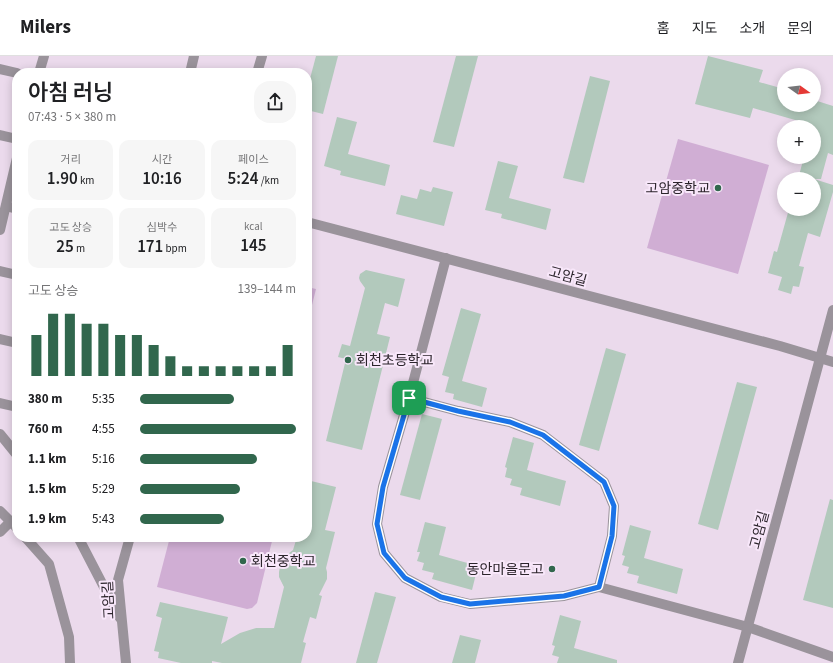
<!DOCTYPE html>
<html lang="ko">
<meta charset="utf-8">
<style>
:root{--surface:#fff;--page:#f6f6f6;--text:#202124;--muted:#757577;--line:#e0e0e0;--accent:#31674d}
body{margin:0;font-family:"Source Sans 3","Noto Sans KR",sans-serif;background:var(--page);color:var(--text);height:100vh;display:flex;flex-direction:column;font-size:15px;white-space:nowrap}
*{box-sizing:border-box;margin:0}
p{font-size:13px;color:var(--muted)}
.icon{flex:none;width:22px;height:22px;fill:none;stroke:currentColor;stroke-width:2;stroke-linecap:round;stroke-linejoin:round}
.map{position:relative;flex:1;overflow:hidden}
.panel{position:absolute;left:12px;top:12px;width:300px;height:474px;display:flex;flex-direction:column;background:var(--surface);border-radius:16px;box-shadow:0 2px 10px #0003}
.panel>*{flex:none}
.needle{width:26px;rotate:105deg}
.tools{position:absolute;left:777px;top:12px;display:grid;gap:8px}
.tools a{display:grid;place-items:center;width:44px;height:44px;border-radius:50%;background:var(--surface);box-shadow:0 2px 10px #0003;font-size:20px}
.pin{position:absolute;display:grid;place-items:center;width:34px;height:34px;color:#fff;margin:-17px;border-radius:8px;box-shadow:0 2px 6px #0006}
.round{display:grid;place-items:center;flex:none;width:42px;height:42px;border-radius:16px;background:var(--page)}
.summary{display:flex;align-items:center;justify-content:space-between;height:68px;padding:0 16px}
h1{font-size:22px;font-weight:600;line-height:30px}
.figures{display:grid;grid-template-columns:repeat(3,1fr);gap:6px;height:68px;padding:4px 16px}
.figures div{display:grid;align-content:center;border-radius:10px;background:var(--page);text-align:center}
.figures b{font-size:17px;font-weight:600}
.figures small{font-size:11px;font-weight:400}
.figures p{font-size:11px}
.chart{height:112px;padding:8px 16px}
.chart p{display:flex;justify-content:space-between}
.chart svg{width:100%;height:72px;margin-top:4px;stroke:var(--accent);stroke-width:6}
ul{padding:0 16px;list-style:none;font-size:13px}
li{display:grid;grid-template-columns:64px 48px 1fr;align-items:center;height:30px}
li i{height:10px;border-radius:5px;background:var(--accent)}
header{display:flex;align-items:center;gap:24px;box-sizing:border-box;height:56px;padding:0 20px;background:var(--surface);border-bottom:1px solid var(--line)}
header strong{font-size:19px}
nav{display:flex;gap:22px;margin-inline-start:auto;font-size:14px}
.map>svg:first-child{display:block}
.green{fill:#d0aed4}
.building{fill:#b2c9bc}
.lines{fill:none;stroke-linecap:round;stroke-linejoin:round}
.minor{stroke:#9a939b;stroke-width:10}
.route-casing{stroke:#fff;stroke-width:8}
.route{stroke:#1a73e8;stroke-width:5}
.poi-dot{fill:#31674d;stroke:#f8e7fa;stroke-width:1.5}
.labels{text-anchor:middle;stroke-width:4;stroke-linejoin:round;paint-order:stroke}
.poi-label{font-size:14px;fill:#2b242b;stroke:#f8e7fa;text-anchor:end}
.street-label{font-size:14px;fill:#2b242b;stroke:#f8e7fa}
</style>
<header>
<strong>Milers</strong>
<nav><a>홈</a><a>지도</a><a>소개</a><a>문의</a></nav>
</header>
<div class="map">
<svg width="833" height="607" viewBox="0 0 833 607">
<rect width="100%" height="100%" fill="#ebdaec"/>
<!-- green -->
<g class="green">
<path d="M678,83l91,26 -31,109 -91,-26z"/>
<path d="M307,231l9,2 -9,36z"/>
<path d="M170,481h103l-16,66 -5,5 -5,1 -90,-22z"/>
</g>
<!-- building -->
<g class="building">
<path d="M316,0h22l-15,58 -16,-4v-20z"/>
<path d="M456,0h22l-24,91 -21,-5z"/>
<path d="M708,0l55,14 -4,12 25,7v16h30v-5l19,6v49l-5,-2 -7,26h-23l6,-22h10v-30h-6l1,-3 -56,-16 -3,10 -55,-14z"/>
<path d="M590,20l20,5 -26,102 -21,-5z"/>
<path d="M337,61l20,5 -9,32 42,11 -5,21 -45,-11 1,-4 -17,-5z"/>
<path d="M498,105l20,5 -9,32 42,11 -5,21 -45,-12 1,-4 -17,-4z"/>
<path d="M814,123l19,6v7l-13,45 -12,-4 -9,33 5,1 -5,20 -6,-1 -2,8 -13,-4 4,-13 -14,-4 6,-22 3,1 12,-43h25z"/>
<path d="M433,131l20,5 -9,34 -48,-12 5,-19 16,4 3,-10 11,3z"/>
<path d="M366,214l39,9 -7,28 -13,-4 -8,31 13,3 -28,113 -36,-9 20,-82 -8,-2 4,-13 8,2 15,-58 -5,-7 -1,-3 1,-4z"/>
<path d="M461,252l20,6 -19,67 25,7 -5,19 -29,-8 1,-5 -9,-2 4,-15 -7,-2z"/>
<path d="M606,292l20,6 -27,97 -20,-6z"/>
<path d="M737,326l20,5 -39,143 -20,-6z"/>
<path d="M422,358l20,5 -22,81 -20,-5z"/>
<path d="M513,381l21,6 -7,27 39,11 -6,25 -40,-11 2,-7 -12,-3 2,-6 -7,-2 2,-9 -2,-1z"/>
<path d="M311,425l25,6 -11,43 10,2 -9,36 1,4v7l-8,16 3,1 -6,23 -6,-2 -7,25 3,1 -5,20h-79l-10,-2v2h-31l-23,-5 1,-6 -5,-1 8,-33 -6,-2 4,-14 68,15 -7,27 19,-11 16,-5h18l10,-41 -5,-10v-5l2,-11 3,-4 9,-7 4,-13h10v-40z"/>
<path d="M830,443l3,1v108l-30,-8z"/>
<path d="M425,466l21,5 -7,28 39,11 -6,24 -40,-11 2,-6 -12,-3 2,-7 -7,-2 3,-9h-3z"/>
<path d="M630,469l21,6 -7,27 39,11 -6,25 -40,-11 2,-7 -12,-3 2,-6 -7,-2 3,-9 -3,-1z"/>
<path d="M375,536l21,5 -19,66h-21z"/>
<path d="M560,559l21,6 -7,27 43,12v3h-60l2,-6 -7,-2 3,-9 -3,-1z"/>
<path d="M460,579l21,5 -6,23h-23z"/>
</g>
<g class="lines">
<!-- minor -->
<g class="minor">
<path d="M0,13l17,4"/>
<path d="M39,17l5,-17"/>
<path d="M190,17l4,-17"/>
<path d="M257,17l5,-17"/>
<path d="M0,79l17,4"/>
<path d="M6,150l11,3"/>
<path d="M307,166l473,124 53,16"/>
<path d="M0,174l17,-72"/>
<path d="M446,202l-37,140 -26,89 -6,37 7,29 21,25 36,19 29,7 94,-8 35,-9 149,40 85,30"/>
<path d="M0,215l17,4"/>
<path d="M0,283l17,4"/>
<path d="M409,342l49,13 52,11 33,13 61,47 10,24 -2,30 -13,51"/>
<path d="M0,347l17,4"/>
<path d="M0,378l17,21"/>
<path d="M0,455l17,17"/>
<path d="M0,476l11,-11"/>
<path d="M25,481l24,27 20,73 1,26"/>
<path d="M78,481l42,81"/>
<path d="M126,607l-8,-83 12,-43"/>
<path d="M738,607l95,-353"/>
</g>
</g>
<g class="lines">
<!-- route casing -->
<g class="route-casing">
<path id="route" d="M409,342l49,13 52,11 33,13 61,47 10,24 -2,30 -13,51 -35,9 -94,8 -29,-7 -36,-19 -21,-25 -7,-29 6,-37z"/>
</g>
<!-- route -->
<use href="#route" class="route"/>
</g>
<!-- markers -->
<g class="poi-dot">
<circle cx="718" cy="132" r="4"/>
<circle cx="348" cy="304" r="4"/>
<circle cx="243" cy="505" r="4"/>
<circle cx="552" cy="513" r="4"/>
</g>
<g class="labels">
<!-- poi labels -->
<g class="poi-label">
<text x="710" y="137">고암중학교</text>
<text x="356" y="309" text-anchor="start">회천초등학교</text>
<text x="251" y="510" text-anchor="start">회천중학교</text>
<text x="544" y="518">동안마을문고</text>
</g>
<!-- street labels -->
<g class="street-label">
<text transform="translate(568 220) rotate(15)" y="5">고암길</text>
<text transform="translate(759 474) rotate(-75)" y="5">고암길</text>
<text transform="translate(108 544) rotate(-93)" y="5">고암길</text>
</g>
</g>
</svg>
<div class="tools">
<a><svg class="needle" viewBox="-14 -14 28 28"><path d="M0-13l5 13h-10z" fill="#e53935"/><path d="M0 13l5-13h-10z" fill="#757577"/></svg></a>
<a>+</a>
<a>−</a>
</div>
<div class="pin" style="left:409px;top:342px;background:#1e9e55"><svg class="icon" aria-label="arrive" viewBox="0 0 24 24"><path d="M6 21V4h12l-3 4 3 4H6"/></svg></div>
<section class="panel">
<div class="summary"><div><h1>아침 러닝</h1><p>07:43 · 5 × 380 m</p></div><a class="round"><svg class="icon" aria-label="share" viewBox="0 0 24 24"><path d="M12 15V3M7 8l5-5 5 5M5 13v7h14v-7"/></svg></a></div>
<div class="figures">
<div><p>거리</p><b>1.90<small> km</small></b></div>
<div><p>시간</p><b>10:16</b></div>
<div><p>페이스</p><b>5:24<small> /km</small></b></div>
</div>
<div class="figures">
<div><p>고도 상승</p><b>25<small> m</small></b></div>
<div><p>심박수</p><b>171<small> bpm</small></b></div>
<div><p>kcal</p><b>145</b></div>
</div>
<div class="chart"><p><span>고도 상승</span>139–144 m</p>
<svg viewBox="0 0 160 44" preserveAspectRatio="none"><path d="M5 44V19M15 44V6M25 44V6M35 44V12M45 44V12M55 44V19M65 44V19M75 44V25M85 44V32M95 44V38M105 44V38M115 44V38M125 44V38M135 44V38M145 44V38M155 44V25"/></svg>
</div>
<ul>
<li><b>380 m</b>5:35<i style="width:60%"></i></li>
<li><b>760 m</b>4:55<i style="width:100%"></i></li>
<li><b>1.1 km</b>5:16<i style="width:75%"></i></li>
<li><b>1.5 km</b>5:29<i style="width:64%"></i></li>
<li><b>1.9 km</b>5:43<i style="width:54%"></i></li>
</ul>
</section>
</div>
